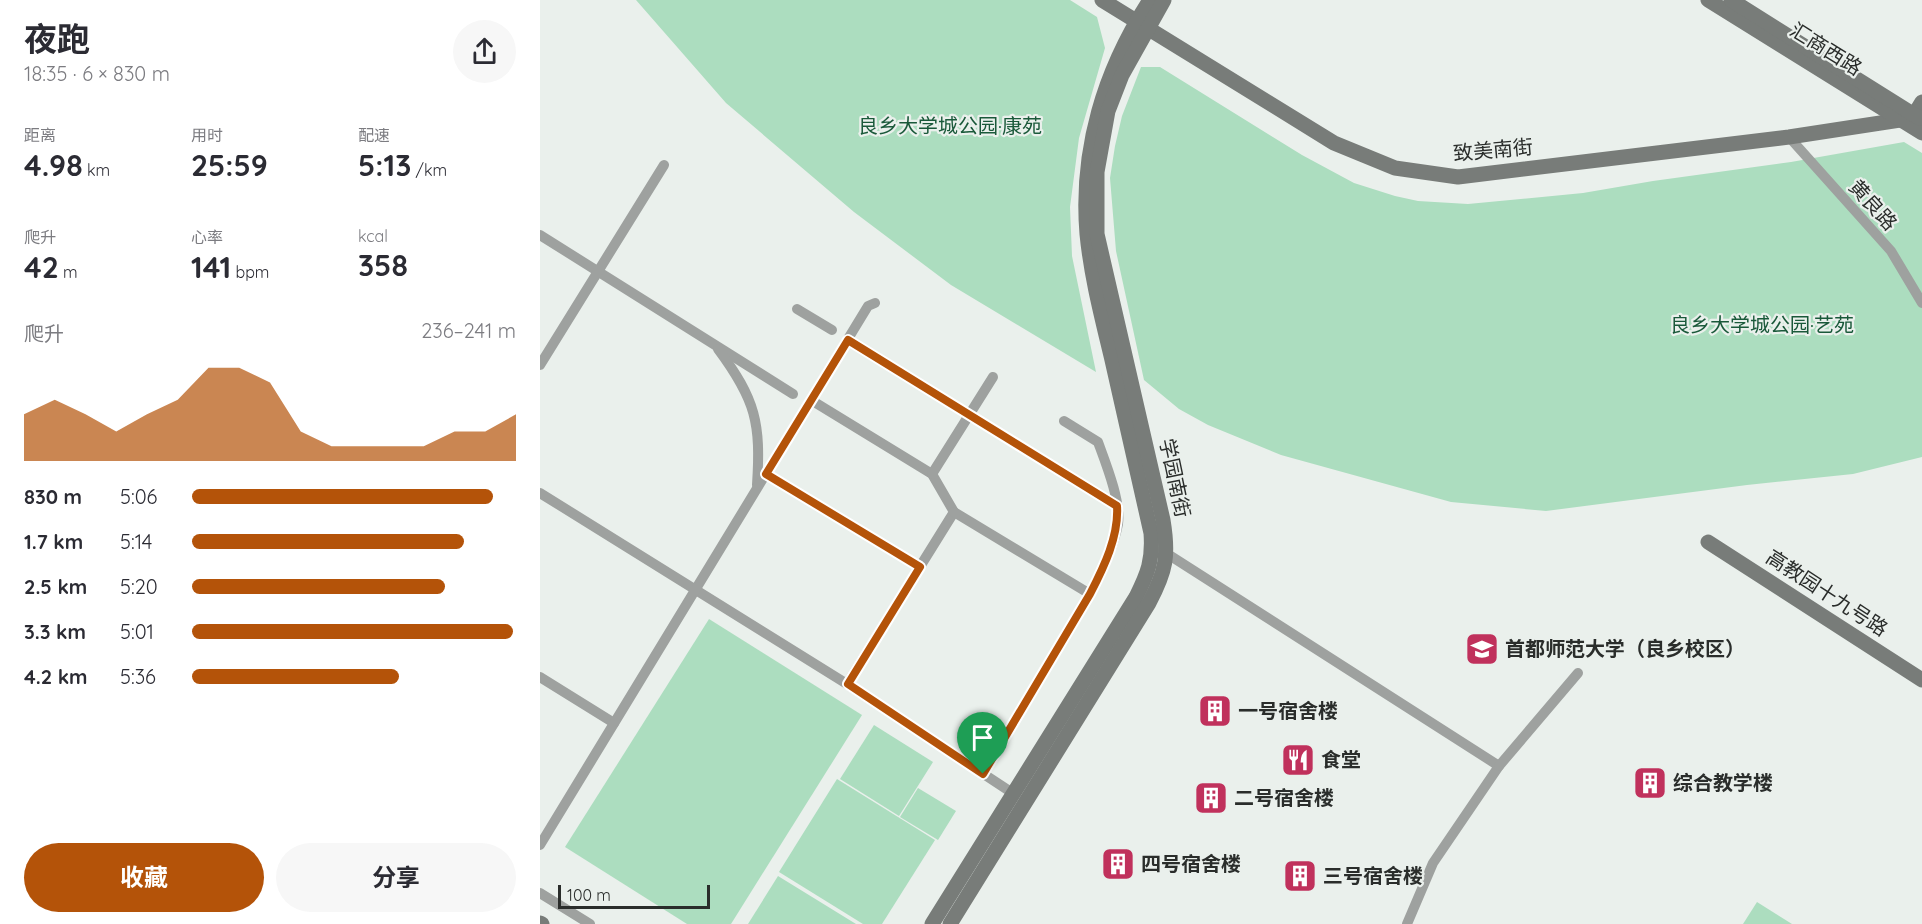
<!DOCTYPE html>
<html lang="zh">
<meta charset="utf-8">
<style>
:root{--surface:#fff;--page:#f7f7f7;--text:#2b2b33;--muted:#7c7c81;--accent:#b45309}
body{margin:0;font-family:Quicksand,"Noto Sans SC",sans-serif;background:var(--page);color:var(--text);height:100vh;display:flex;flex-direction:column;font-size:22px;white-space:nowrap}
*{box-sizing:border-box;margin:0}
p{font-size:20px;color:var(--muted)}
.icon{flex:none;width:33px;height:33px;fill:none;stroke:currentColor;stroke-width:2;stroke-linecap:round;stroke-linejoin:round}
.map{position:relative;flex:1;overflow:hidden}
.details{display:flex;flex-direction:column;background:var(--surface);width:540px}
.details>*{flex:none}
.scale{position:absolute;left:18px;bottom:15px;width:152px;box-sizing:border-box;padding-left:6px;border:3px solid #2a2d2b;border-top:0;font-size:16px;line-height:21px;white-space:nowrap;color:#2a2d2b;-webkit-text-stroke:4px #eaf0ec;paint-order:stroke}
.pin{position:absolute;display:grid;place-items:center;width:51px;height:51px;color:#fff;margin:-62px -26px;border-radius:50% 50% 50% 0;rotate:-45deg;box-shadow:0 0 6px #0007}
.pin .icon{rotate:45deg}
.round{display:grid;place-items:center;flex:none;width:63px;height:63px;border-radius:32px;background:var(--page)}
.head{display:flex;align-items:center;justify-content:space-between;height:102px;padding:0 24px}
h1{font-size:33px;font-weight:700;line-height:45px}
.stats{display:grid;grid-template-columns:repeat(3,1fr);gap:9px;height:102px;padding:6px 24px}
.stats div{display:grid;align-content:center}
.stats b{font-size:30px;font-weight:700}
.stats small{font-size:16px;font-weight:400}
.stats p{font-size:16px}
.chart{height:168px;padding:12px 24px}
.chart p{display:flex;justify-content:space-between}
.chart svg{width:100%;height:108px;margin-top:6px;fill:var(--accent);opacity:.7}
.primary-button{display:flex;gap:12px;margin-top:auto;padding:12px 24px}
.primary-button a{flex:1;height:69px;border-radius:36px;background:var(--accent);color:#fff;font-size:24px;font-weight:700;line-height:69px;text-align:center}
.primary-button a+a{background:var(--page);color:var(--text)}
ul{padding:0 24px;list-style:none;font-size:20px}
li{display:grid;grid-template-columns:96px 72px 1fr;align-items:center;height:45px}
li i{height:15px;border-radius:8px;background:var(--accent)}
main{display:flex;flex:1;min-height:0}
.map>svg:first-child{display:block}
.green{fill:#acddbf}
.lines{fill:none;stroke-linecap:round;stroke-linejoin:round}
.street{stroke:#9ea19f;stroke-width:10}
.secondary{stroke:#787c79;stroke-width:15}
.route-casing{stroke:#fff;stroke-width:12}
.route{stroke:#b45309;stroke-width:8}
.labels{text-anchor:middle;stroke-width:4.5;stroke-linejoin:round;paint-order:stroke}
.street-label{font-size:20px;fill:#2a2d2b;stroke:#eaf0ec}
.park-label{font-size:20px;fill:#1a593a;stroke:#eaf0ec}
.poi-label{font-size:20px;font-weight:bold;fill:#2a2d2b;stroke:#eaf0ec;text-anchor:start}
</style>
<main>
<section class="details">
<div class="head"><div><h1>夜跑</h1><p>18:35 · 6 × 830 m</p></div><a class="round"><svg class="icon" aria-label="share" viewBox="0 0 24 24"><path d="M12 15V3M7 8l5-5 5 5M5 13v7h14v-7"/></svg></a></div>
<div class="stats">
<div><p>距离</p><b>4.98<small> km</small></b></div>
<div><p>用时</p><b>25:59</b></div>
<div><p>配速</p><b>5:13<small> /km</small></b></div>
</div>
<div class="stats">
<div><p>爬升</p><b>42<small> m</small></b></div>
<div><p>心率</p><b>141<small> bpm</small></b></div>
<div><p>kcal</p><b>358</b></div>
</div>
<div class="chart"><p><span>爬升</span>236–241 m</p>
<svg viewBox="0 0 160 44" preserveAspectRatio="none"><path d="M0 44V25L10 19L20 25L30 32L40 25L50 19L60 6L70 6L80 12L90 32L100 38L110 38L120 38L130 38L140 32L150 32L160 25V44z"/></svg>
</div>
<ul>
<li><b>830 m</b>5:06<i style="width:93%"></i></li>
<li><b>1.7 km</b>5:14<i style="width:84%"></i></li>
<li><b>2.5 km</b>5:20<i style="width:78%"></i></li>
<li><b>3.3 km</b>5:01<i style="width:99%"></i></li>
<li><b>4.2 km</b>5:36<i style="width:64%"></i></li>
</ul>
<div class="primary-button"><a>收藏</a><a>分享</a></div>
</section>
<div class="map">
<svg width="1382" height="924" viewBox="0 0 1382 924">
<rect width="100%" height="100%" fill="#eaf0ec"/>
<!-- green -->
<g class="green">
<path d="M96,0h434l27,17 8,31 -26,90 -9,69 2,49 24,116 -145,-87 -97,-73 -128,-109z"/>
<path d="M601,67h19l142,88 52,28 41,13 23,5 50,3 115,-11 70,-12 138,-19 113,-20 18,11v304l-69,17 -106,11 -201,26 -95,-9 -170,-47 -73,-30 -29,-16 -35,-29 -28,-129 -6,-73 5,-32 7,-30z"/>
<path d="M169,619l153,96 -131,209h-44l-122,-77z"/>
<path d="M334,725l59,37 -34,54 -59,-37z"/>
<path d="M297,779l98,61 -53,84h-19l-84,-52z"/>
<path d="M378,788l38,23 -18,29 -38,-23z"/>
<path d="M238,876l78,48h-108z"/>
<path d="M1217,902l35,22h-49z"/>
</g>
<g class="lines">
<!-- street -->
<g class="street">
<path d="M1249,137l102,114 31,52"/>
<path d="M0,235l253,159"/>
<path d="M257,309l35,21"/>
<path d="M308,340l269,166"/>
<path d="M178,349c38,51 43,74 39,136"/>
<path d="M0,365l124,-200"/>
<path d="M271,400l121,74 22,38 -107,172"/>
<path d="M226,474l154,93"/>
<path d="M392,474l61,-97"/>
<path d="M0,493l307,191 167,110"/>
<path d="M414,512l136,82"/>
<path d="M620,552l6,1 333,213 -66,97 -26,61"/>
<path d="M0,677l74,46"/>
<path d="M959,766l79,-93"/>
<path d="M443,775l107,-181c10,-19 24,-49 28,-70 3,-23 -12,-60 -20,-82l-34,-21"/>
<path d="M0,845l328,-539 7,-3"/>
<path d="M0,893l50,31"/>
</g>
<!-- secondary -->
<g class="secondary">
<path d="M562,0l232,143 61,25 63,9 331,-40 111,-17 14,-5 8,-13"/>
<path d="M1168,0l214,133"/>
<path d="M1191,0l188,118"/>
<path d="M1168,542l214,138"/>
<path d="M0,923l2,1"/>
<path d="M392,924l204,-327c12,-24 17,-37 15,-64 -13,-58 -26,-115 -39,-173 -10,-42 -21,-84 -25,-126 -7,-84 17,-164 63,-234"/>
<path d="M410,924l199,-321c17,-32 20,-47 14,-83l-66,-286v-62l11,-61 14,-36 42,-75"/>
</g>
</g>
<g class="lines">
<!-- route casing -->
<g class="route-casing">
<path id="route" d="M308,340l269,166c2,30 -13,61 -27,88l-107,180 -135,-90 72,-117 -154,-93z"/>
</g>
<!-- route -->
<use href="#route" class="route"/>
</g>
<!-- icons -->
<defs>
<g id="university-square" transform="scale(1.725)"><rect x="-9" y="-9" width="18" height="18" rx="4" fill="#c0315c" stroke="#eaf0ec"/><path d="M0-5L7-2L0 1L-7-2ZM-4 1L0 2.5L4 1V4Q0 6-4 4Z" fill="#fff"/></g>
<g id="building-square" transform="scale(1.725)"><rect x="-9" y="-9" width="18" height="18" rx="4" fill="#c0315c" stroke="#eaf0ec"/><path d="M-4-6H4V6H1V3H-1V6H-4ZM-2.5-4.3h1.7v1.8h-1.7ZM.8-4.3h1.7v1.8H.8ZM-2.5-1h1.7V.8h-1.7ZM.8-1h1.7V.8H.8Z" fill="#fff"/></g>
<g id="restaurant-square" transform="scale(1.725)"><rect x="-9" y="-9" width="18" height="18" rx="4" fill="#c0315c" stroke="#eaf0ec"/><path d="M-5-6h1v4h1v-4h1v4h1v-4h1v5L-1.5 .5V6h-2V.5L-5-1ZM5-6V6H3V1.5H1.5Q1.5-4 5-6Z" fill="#fff"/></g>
</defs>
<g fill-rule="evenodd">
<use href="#university-square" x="942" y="649"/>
<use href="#building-square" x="675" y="711"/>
<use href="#restaurant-square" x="758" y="760"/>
<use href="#building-square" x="1110" y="783"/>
<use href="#building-square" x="671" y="798"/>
<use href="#building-square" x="578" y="864"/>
<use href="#building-square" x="760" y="876"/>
</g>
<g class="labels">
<!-- street labels -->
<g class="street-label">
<text transform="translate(1286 49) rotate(32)" y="7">汇商西路</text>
<text transform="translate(953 150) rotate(-5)" y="7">致美南街</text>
<text transform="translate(1333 205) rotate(48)" y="7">黄良路</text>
<text transform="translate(635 478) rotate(78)" y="7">学园南街</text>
<text transform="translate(1287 593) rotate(33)" y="7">高教园十九号路</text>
</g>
<!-- park labels -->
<g class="park-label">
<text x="410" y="133">良乡大学城公园·康苑</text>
<text x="1222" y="332">良乡大学城公园·艺苑</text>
</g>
<!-- poi labels -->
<g class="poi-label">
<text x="965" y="656">首都师范大学（良乡校区）</text>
<text x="698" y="718">一号宿舍楼</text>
<text x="781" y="767">食堂</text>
<text x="1133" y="790">综合教学楼</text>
<text x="694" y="805">二号宿舍楼</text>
<text x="601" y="871">四号宿舍楼</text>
<text x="783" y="883">三号宿舍楼</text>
</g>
</g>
</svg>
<div class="scale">100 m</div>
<div class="pin" style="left:443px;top:774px;background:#1e9e55"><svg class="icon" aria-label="arrive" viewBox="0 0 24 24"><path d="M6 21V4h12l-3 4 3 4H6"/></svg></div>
</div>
</main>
